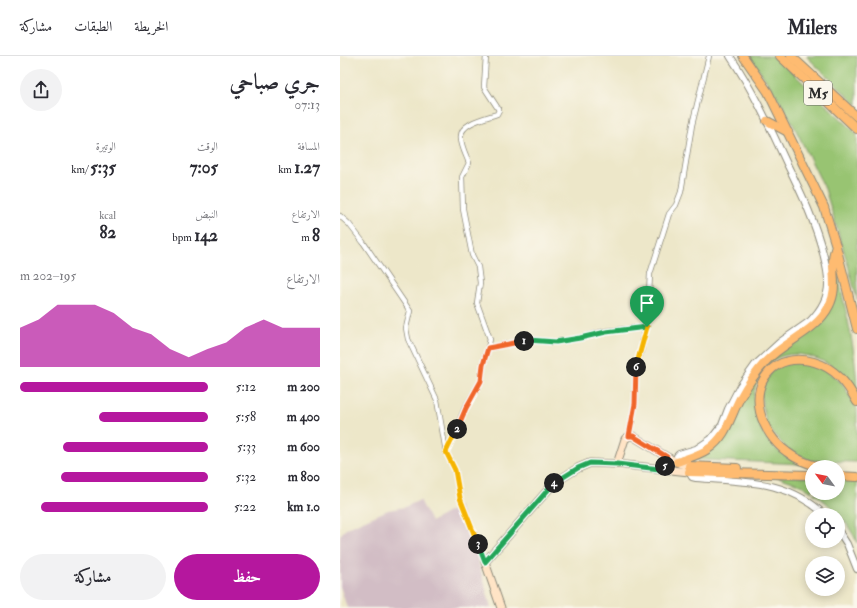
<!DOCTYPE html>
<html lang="ar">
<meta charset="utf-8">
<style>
:root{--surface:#fff;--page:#f2f2f3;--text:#2b2b33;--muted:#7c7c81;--line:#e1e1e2;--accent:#b5179e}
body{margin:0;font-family:"IM FELL Double Pica",Amiri,serif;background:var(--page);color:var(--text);direction:rtl;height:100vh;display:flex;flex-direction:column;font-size:15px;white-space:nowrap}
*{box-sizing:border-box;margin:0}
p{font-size:13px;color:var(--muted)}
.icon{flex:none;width:22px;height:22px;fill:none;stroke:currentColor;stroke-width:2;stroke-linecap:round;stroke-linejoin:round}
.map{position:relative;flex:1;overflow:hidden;direction:ltr}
.drawer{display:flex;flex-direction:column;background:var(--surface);width:340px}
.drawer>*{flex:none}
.needle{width:26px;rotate:302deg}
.tools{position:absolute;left:465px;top:404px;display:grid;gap:8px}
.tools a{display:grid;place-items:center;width:40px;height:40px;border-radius:50%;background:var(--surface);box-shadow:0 2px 10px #0003;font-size:20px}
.pin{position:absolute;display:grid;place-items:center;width:34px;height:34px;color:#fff;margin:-41px -17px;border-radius:50% 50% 50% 0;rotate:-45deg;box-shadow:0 0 4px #0007}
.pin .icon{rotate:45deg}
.km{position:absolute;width:20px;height:20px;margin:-10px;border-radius:50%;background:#222;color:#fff;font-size:11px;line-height:20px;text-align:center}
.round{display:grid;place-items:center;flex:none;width:42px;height:42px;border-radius:21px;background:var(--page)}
.headline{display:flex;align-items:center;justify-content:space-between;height:68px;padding:0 20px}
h1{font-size:22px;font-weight:700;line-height:30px}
.stats{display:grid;grid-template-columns:repeat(3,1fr);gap:6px;height:68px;padding:4px 20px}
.stats div{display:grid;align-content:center}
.stats b{font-size:17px;font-weight:700}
.stats small{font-size:11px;font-weight:400}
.stats p{font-size:11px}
.chart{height:112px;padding:8px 20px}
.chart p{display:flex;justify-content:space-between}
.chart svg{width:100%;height:72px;margin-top:4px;fill:var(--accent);opacity:.7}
.primary-button{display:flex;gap:8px;margin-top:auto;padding:8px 20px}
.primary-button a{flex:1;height:46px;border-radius:24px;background:var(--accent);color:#fff;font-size:16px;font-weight:700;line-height:46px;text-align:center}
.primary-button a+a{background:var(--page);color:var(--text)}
ul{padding:0 20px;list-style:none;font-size:13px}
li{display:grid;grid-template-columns:64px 48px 1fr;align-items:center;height:30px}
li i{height:10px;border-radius:5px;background:var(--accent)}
header{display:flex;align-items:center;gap:24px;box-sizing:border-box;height:56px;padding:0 20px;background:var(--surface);border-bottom:1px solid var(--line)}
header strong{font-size:19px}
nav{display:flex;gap:22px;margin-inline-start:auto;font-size:14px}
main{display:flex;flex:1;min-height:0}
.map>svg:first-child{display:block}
.industrial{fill:#d2bdc5}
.green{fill:#98c472;stroke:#62784e}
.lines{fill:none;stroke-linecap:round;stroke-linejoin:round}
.minor-casing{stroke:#8c897a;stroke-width:6}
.tertiary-casing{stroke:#8c897a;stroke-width:8}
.secondary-casing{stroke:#8c897a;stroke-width:9}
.trunk-casing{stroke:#8c897a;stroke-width:10}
.minor{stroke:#fff;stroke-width:4.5}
.tertiary{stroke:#fff;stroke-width:6}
.secondary{stroke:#ffe4c6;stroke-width:7}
.trunk{stroke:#febb71;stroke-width:8}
.split-1-casing{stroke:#fff;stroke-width:8}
.split-2-casing{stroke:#fff;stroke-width:8}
.split-3-casing{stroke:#fff;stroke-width:8}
.split-4-casing{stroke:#fff;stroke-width:8}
.split-5-casing{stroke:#fff;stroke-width:8}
.split-6-casing{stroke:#fff;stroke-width:8}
.split-7-casing{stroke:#fff;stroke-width:8}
.split-1{stroke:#22a559;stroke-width:5}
.split-2{stroke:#f0652b;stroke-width:5}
.split-3{stroke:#f5b400;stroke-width:5}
.split-4{stroke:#22a559;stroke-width:5}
.split-5{stroke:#22a559;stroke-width:5}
.split-6{stroke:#f0652b;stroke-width:5}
.split-7{stroke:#f5b400;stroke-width:5}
.labels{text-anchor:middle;stroke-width:3;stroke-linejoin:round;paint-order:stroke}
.shield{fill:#fbf7ec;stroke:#696865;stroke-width:1}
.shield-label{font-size:14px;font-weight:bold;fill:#2b2b2b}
</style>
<header>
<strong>Milers</strong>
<nav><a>الخريطة</a><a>الطبقات</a><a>مشاركة</a></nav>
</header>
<main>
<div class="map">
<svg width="517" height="552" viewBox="0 0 517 552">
<rect width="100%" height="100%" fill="#fbf7ec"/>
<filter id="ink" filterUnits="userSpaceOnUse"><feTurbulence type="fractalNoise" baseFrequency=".025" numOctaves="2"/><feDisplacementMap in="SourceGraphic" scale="8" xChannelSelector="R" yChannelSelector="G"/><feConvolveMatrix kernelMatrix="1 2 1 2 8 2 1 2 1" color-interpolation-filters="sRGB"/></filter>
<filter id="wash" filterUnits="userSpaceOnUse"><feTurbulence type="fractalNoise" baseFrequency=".012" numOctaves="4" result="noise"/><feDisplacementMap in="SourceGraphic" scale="16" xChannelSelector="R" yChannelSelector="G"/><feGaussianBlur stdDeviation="0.9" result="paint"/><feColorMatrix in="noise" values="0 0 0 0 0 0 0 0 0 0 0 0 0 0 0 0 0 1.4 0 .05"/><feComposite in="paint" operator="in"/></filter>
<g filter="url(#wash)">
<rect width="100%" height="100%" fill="#ede7c9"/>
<!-- industrial -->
<path class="industrial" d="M80,444l11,22 28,-16 19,54 13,48h-144l-7,-22v-51l7,-7 41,-18 17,-3z"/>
<!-- green -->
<g class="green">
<path d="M410,0h25l82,78v166l-9,-35 -23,-76 -37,-75z"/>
<path d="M466,0h51v49z"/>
<path d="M497,218c10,40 20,80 20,122 -9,-17 -22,-30 -39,-37 -57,-22 -81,37 -51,80 9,12 21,19 34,25l-115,-5 45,-38 33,-58 49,-35z"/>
<path d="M450,304l32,7 20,16 15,26v53l-46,-1 -24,-12 -20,-23 -7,-33 12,-23z"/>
<path d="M436,420l36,1v15l-11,-7z"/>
<path d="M498,422l19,1v64c-8,-21 -26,-38 -44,-50h25z"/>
</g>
</g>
<g filter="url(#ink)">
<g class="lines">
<!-- minor casing -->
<g class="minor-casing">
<g id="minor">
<path d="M0,160l9,8 14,18 47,69 -4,17 2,11 29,61 9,52 9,18 5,28 25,64"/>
<path d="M148,292l40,-8 28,2 24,-4 25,-7 42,-4"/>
<path d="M289,380l6,-32 1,-37 5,-15 7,-39 2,-39 19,-60 7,-9 5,-13 11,-67 17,-69"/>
<path d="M106,396l19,-44 16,-27 2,-16 5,-17 2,-9 -13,-36 3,-20 -2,-16 -6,-12 -9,-46 -1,-32 7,-14c-3,-8 -8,-17 -8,-25 -2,-15 25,-20 36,-24l2,-4 -15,-23 2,-31"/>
</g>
</g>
<!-- tertiary casing -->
<g class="tertiary-casing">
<g id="tertiary">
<path d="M337,406v-6l2,-2 17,-5 15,-10 11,-14 6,-16 12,-23 15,-21 25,-23 30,-21c11,-11 19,-24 18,-40 0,-8 -2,-16 -4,-24 -8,-33 -22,-63 -37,-93 -17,-37 -34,-74 -57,-108"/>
<path d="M349,416l3,5 4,1c49,4 91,1 129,37"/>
<path d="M498,474l9,14 10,25"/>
</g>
</g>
<!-- secondary casing -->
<g class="secondary-casing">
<g id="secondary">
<path d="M277,408l8,-25 6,-4 36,22 14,7 8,2"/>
<path d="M161,552l-16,-46 69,-79 24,-15 12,-5 27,1 72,8"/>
</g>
</g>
<!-- trunk casing -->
<g class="trunk-casing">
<g id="trunk">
<path d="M403,0l25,36 56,115 12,39 21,83"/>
<path d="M440,0l77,73"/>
<path d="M451,0l66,61"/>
<path d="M427,65l21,11"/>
<path d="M337,406c11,-4 22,-7 31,-13 19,-13 22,-32 32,-51 7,-13 16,-26 26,-37 20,-21 50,-29 63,-55 11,-21 -1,-40 7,-60"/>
<path d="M349,410l48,2"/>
<path d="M480,411c-12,-3 -23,-7 -33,-15 -25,-18 -42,-60 -14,-84 11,-9 27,-10 41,-6 21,6 33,21 43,40"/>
<path d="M349,416l123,3"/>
<path d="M498,420l19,1"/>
</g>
</g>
<!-- minor -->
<use href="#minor" class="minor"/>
<!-- tertiary -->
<use href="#tertiary" class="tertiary"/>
<!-- secondary -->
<use href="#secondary" class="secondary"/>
<!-- trunk -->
<use href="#trunk" class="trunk"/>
</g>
</g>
<g class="lines" filter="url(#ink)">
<!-- split-1 casing -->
<g class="split-1-casing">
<path id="split-1" d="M184,285l4,-1 28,2 24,-4 26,-6 41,-5"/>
</g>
<!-- split-2 casing -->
<g class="split-2-casing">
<path id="split-2" d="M117,373l9,-21 15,-27 2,-16 5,-17 36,-7"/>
</g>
<!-- split-3 casing -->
<g class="split-3-casing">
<path id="split-3" d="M117,373l-11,23 9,18 5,28 18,46"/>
</g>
<!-- split-4 casing -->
<g class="split-4-casing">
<path id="split-4" d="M138,488l7,18 69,-79"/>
</g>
<!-- split-5 casing -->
<g class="split-5-casing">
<path id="split-5" d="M214,427l24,-15 12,-5 27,1 51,6 -3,-4"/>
</g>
<!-- split-6 casing -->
<g class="split-6-casing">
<path id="split-6" d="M296,311l-1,37 -6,32h4l34,21 -3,3 1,6"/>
</g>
<!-- split-7 casing -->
<g class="split-7-casing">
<path id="split-7" d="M296,311l11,-40"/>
</g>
<!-- split-1 -->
<use href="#split-1" class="split-1"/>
<!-- split-2 -->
<use href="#split-2" class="split-2"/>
<!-- split-3 -->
<use href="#split-3" class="split-3"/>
<!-- split-4 -->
<use href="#split-4" class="split-4"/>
<!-- split-5 -->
<use href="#split-5" class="split-5"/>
<!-- split-6 -->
<use href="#split-6" class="split-6"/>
<!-- split-7 -->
<use href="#split-7" class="split-7"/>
</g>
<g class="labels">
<!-- shield labels -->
<rect class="shield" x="464" y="25" width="28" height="24" rx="3"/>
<g class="shield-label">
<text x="478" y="42">M5</text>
</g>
</g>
</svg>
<div class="tools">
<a><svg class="needle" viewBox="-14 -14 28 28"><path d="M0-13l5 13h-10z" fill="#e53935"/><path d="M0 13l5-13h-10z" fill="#7c7c81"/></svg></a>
<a><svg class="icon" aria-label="locate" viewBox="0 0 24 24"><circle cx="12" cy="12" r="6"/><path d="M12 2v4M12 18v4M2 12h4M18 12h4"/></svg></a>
<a><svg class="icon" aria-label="layers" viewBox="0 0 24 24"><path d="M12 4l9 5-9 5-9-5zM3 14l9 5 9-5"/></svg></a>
</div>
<div class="pin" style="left:307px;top:271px;background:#1e9e55"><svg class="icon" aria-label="arrive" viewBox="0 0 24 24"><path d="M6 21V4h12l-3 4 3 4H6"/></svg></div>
<b class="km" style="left:184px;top:285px">1</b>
<b class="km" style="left:117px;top:373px">2</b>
<b class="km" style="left:138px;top:488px">3</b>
<b class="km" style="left:214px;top:427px">4</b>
<b class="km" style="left:325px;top:410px">5</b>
<b class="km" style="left:296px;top:311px">6</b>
</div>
<section class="drawer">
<div class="headline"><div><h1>جري صباحي</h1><p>07:13</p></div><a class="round"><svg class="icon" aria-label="share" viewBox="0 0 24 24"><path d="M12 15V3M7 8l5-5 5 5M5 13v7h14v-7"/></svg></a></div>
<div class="stats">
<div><p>المسافة</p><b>1.27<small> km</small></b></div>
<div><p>الوقت</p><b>7:05</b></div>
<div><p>الوتيرة</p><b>5:35<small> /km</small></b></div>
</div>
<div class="stats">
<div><p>الارتفاع</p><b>8<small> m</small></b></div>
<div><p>النبض</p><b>142<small> bpm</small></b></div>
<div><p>kcal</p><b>82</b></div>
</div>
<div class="chart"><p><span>الارتفاع</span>195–202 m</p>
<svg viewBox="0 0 160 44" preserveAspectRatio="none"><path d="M0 44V20L10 15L20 6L30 6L40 6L50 11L60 20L70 24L80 33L90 38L100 33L110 29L120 20L130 15L140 20L150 20L160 20V44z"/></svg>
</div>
<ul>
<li><b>200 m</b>5:12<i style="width:100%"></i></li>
<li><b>400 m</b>5:58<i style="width:58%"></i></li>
<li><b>600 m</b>5:33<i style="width:77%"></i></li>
<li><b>800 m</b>5:32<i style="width:78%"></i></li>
<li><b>1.0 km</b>5:22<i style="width:89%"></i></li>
</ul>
<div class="primary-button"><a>حفظ</a><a>مشاركة</a></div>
</section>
</main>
